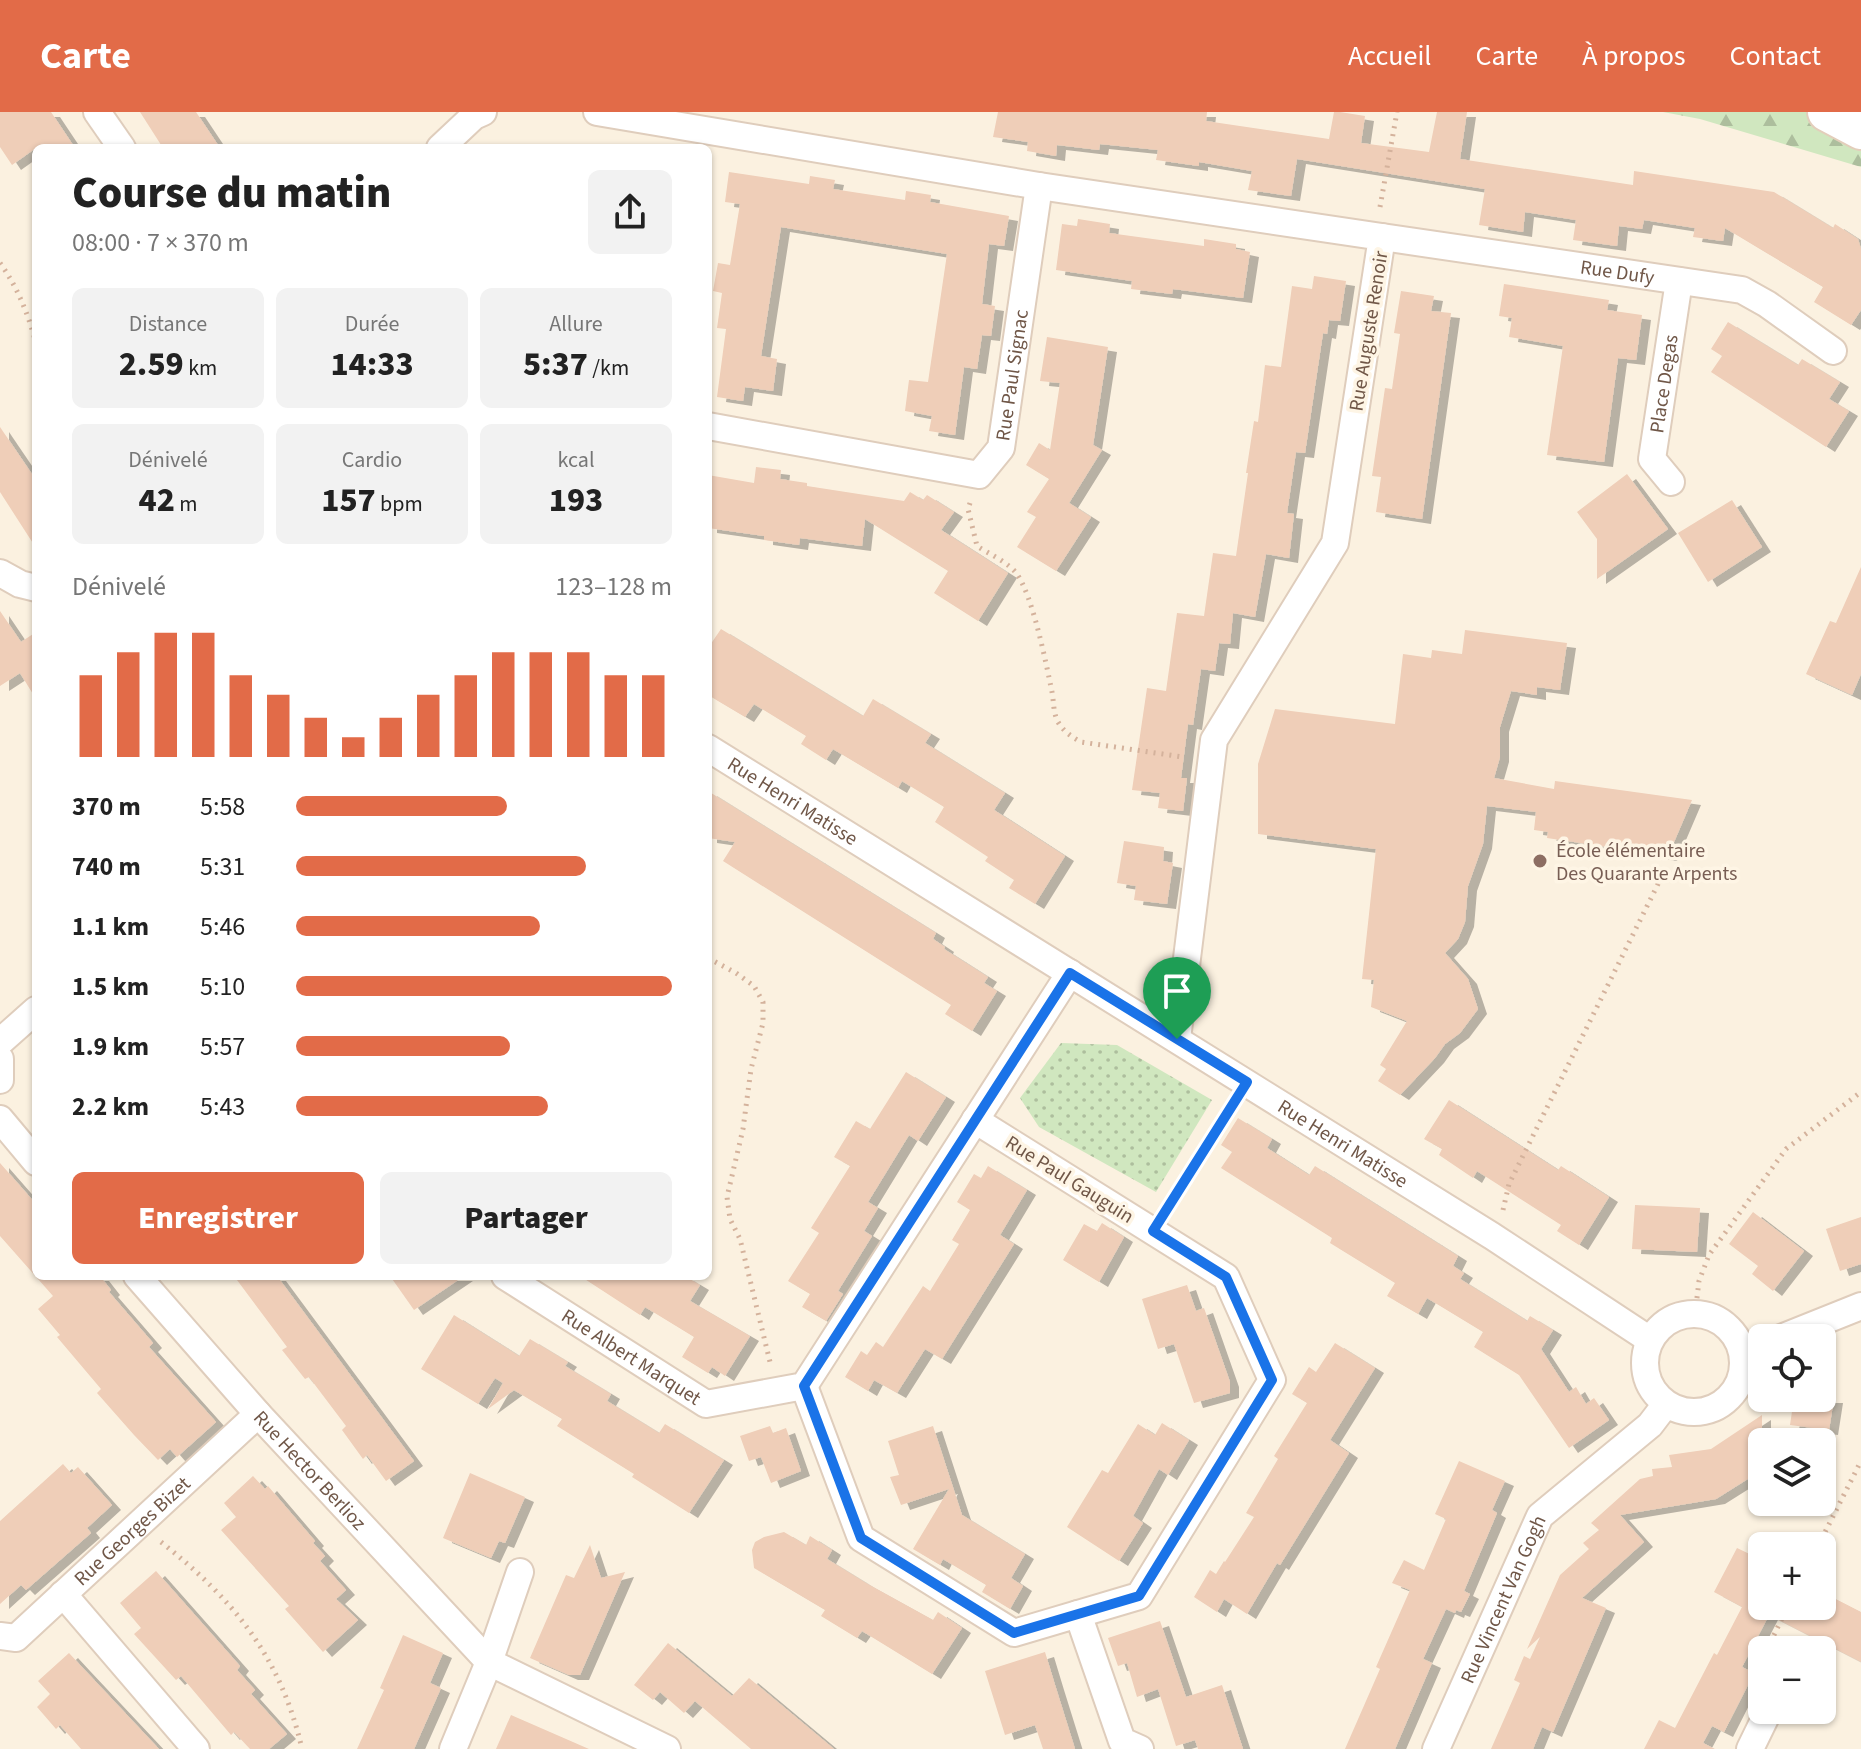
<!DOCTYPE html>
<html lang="fr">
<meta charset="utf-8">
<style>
:root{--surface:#fff;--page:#f2f2f2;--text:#222;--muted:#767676;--accent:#e26b48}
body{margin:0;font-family:"Source Sans 3",sans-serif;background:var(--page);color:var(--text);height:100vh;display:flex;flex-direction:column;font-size:30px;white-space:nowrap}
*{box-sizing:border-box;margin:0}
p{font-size:26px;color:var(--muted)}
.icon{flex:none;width:44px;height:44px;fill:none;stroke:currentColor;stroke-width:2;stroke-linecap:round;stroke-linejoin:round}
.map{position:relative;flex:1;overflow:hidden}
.sheet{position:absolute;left:32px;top:32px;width:680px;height:1136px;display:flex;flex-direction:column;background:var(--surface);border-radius:12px;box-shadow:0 2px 6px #0004}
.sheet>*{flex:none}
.fabs{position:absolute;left:1748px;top:1212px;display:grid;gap:16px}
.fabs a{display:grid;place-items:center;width:88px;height:88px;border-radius:12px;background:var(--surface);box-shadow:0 2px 6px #0004;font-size:40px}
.pin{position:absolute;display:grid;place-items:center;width:68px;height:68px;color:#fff;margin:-82px -34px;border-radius:50% 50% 50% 0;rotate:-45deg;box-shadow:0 0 8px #0007}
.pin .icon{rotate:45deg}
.round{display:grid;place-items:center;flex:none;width:84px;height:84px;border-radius:12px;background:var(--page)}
.headline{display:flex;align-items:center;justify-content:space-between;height:136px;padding:0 40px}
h1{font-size:44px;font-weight:800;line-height:60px}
.figures{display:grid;grid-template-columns:repeat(3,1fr);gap:12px;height:136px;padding:8px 40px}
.figures div{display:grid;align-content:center;border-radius:12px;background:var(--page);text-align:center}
.figures b{font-size:34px;font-weight:800}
.figures small{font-size:22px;font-weight:400}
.figures p{font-size:22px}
.chart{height:224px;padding:16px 40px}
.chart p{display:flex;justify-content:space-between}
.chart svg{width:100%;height:144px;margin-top:8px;stroke:var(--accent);stroke-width:6}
.button{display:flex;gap:16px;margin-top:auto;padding:16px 40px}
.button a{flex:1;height:92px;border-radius:12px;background:var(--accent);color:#fff;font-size:32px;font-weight:800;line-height:92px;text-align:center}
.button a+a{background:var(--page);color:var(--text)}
ul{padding:0 40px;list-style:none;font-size:26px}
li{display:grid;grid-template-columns:128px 96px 1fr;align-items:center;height:60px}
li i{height:20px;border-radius:10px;background:var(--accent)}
header{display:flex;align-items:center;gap:48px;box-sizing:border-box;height:112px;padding:0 40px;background:var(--accent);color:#fff}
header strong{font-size:38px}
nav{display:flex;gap:44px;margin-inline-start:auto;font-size:28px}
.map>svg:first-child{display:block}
.grass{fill:url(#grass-dots)}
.forest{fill:url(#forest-firs)}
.building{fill:#efceb8;filter:url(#shadow)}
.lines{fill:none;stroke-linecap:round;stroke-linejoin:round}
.street-casing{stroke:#dfcdbc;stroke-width:30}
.secondary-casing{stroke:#e3cebb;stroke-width:42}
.path{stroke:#d4b29c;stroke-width:5;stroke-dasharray:2 6;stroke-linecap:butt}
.street{stroke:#fff;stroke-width:26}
.secondary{stroke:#fff;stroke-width:38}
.route-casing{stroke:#fff;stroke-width:16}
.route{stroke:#1a73e8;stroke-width:10}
.education-dot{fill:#8d6e63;stroke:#fef5e5;stroke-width:3}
.labels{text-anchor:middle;stroke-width:7;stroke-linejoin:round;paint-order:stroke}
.street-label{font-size:20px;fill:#705748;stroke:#fef5e5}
.education-label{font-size:20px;fill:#785e54;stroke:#fef5e5;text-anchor:start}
</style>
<header>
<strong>Carte</strong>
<nav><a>Accueil</a><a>Carte</a><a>À propos</a><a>Contact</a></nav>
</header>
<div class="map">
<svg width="1861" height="1637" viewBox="0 0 1861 1637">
<defs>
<pattern id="grass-dots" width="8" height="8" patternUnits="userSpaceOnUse" patternTransform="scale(2)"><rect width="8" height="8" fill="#d0e7bf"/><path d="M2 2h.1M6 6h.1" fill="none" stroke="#adbe9d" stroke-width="1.8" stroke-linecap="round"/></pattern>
<pattern id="forest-firs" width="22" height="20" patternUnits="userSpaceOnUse" patternTransform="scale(2)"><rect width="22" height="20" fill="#d0e7bf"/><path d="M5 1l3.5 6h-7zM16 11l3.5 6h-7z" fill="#adbe9d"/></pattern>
<filter id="shadow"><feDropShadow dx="9" dy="5" stdDeviation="0" flood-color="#0004"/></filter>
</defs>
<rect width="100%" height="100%" fill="#fbf1e0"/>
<!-- grass -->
<path class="grass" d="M1061,931l56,2 95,55 -56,92 -117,-65 -19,-29z"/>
<!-- forest -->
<path class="forest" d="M1663,0h154l44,29v26l-161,-48z"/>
<!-- building -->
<g class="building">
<path d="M0,0h51l24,36h-39l-24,17 -12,-18z"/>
<path d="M140,0h56l24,36h-57z"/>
<path d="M998,0h209l-1,9 123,18 5,-27h6l25,4 -4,27 68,9 8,-40h30l-7,47 173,26 1,-14 140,21 59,36 2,-4 23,15 3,10v61l-10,15 -37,-23 9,-15 -98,-59 -2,13 -30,-4 2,-9 -51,-8 -2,9 -23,-3 -2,20 -44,-6 3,-20 -51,-8 -2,20 -44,-7 6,-36 -188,-30 -6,37 -43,-6 4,-19 -53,-9v4l-43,-6 2,-10 -58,-6 -1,6 -42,-5 -1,11 -29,-5 1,-9 -35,-5z"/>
<path d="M729,60l80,12 1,-8 25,4 -2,9 72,11 1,-9 25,4 -1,7 79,14 -5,30 -15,-2 -7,60 13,2 -4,30 -9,-1 -5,34 -13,-2 -9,68 -26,-4 3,-15 -27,-5 4,-31 19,2 19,-128 -166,-27 -20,129 16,3 -4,32 -28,-4 -2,14 -26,-4 9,-68 -9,-1 5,-35 -9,-2 5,-28 12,2 10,-61 -15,-2z"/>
<path d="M1078,107l32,5 -1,9 95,13v-7l32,5v5l14,3 -7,46 -70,-9 -1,5 -41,-5 1,-8 -76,-11 6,-46 15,2z"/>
<path d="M1314,164l32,5 -6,40 -11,-1 -2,14 -4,-1 -18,120 -9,-1 -9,61 7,1 -5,44 -23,-4 -11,63 -22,-4 -3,31 -11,-1 -4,28 -14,-2 -8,56 -5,-1 -7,54h6l-4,33 -25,-3 2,-15 -28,-3 15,-102 19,3 11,-78 27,3 9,-63 23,3 12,-83h-2l8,-52 4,1 7,-57 16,2 11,-81 20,3z"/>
<path d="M1504,172l105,16 -2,10 35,5 -6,45 -18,-2 -14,104 -57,-7 16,-109 -54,-9 3,-19 -13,-2z"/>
<path d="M1401,179l33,5 -3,15 20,2 -29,206 -46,-7 5,-35 -9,-1 13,-88 7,1 8,-55 -6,-1z"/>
<path d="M1728,210l70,43 4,-6 38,23 -11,17 20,12 -23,36 -115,-75 11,-16 -11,-7z"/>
<path d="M1047,225l61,10 -15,98 9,5 -33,53 22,14 -35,54 -39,-24 19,-30 -9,-5 22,-33 -23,-14 13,-22 11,7 10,-67 -20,-2z"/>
<path d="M0,315l36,53v68l-36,-56z"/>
<path d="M756,355l25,3 -1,9 27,4v3l97,15 6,-9 13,8 4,-5 27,17 -13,18 67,43 -30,48 -44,-28 14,-22 -83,-52 -3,27 -62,-8 -1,7 -35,-5v-4l-56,-8v-53l46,8z"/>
<path d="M1627,362l41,55 -71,50v-40l-20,-27z"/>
<path d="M1732,388l30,47 -54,35 -30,-49z"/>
<path d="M1861,455v107l-9,21 -46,-21 24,-53 6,2z"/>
<path d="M0,499l21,31 15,-10v67l-16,-26 -20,13z"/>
<path d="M721,517l142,87 10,-17 58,35 -6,9 80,50 -11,17 71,46 -30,48 -26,-16 5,-8 -29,-19 3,-4 -53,-35 9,-15 -42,-26 -4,7 -65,-39 -7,11 -25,-16 5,-8 -52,-32 -9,13 -37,-22v-47z"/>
<path d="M1465,518l102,13 -7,47 -23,-3v8l-26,-4 -11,36v30l-6,21 60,11 1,-8 137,19 -24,56 -121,-18 1,-6 -14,-2 2,-18 -49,-6 -4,38 -15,42 -3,36 -7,17 -13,14 23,26 10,30 -18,24 -15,11 -10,14 -35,37 -22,-14 8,-12 -6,-4 27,-44 -36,-14 3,-27 -12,-1 14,-130 -118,-15v-70l17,-55 120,15 8,-70 28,4 1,-8 30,4z"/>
<path d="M708,679l228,142 -3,6 12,8 -1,2 44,28 -4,6 13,8 -25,40 -27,-17 6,-9 -228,-144 12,-19 -27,-4z"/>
<path d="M1124,729l40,6 -1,14 10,2 -6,41 -33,-4 2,-14 -19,-3z"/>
<path d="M906,960l40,25 -28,44 -9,-6 -41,67 10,6 -14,23 8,5 -34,55 5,3 -17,27 -24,-14 8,-13 -22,-13 31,-48 -8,-5 39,-62 -16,-9 22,-36 14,8z"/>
<path d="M1449,988l109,70 3,-4 48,31 -30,48 -22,-14 4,-6 -84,-54 -4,7 -34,-23 3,-6 -18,-10z"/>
<path d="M1238,1006l34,21 -5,9 42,27 6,-9 143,90 -5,10 11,7 -4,6 67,42 3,-5 23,14 -12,19 28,43 7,-5 10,17 8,-6 15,22 -40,28 -50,-73 -45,-28 9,-15 -56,-34 -9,16 -31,-18 8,-13 -65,-40 2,-5 -111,-70 11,-16 -11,-7z"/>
<path d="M0,1051l36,41v72h64l11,14 -2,2 44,51 -4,4 67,75 -39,35 -7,-8 -12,11 -24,-25 -37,-42 4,-4 -44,-52 3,-2 -22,-26 15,-13 -53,-60z"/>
<path d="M988,1054l39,24 -27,45 14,9 -72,115 -17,-10 -28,44 -23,-13 -6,11 -23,-14 16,-26 6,4 9,-13 7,5 40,-61 7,5 29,-47 -7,-4 18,-30 -13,-8 17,-28 7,4z"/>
<path d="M1635,1093l65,3 -3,44 -65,-3z"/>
<path d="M1753,1100l51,39 -31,40 -21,-17 6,-8 -29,-22z"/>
<path d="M1861,1105v47l-21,7 -14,-42z"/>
<path d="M1102,1111l22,14 -25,45 -36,-22 21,-36 13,7z"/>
<path d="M234,1164h43l137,185 -28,20 -19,-26 -4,4 -21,-29 4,-4 -37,-49 -4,2 -23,-29 5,-3z"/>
<path d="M390,1164h74l-50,34z"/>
<path d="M580,1164h105l15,9 -10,16 60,35 -25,40 -13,-9 -4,6 -26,-16 12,-20 -49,-30 -5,8z"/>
<path d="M1187,1173l9,26 8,-3 26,74v11l-36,10 -20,-59 -16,5 -16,-50z"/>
<path d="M454,1203l65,41 11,-17 38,23 -3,4 46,28 -4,7 52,32 6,-9 59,36 -35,53 -57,-36 2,-3 -77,-48 5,-7 -48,-29 -26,19 15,-26 -8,-5 -17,26 -57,-35z"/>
<path d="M1335,1231l40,25 -45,72 19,13 -69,112 -3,-2 -30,51 -23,-15 -7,13 -23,-15 16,-27 6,4 8,-13 1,1 29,-45 -8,-4 32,-54 -4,-3 33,-53 -15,-9 17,-27 7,5z"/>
<path d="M1794,1286h40l-5,32 -39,-5z"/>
<path d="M1762,1303v55l-46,29 -96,16 24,27 -62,56 24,10 -53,124 -11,-5 -9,22h-42l29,-66 -6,-3 10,-24 6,3 10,-22 -13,12 33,-74 29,-26 -6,-6 16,-13 -8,-7 49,-44 13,-3 -1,-7 20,-2 -3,-12 42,-6z"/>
<path d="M1162,1311l27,17 -21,35 -9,-6 -26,47 10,7 -24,38 -52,-34 35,-57 6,3 30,-49 17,11z"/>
<path d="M770,1314l3,7 13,-5 15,43 -30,12 -10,-26 -12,4 -9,-25z"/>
<path d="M933,1314l29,89 63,39 -14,24 12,8 -13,23 -28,-17 4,-7 -43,-26 -3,6 -27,-16 36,-60 -48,16 -11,-28 9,-2 -11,-34z"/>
<path d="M1459,1349l46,20 -13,29 5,3 -33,78 6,3 -9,18 -5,-2 -1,3 -9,-4 -23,50 9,4 -37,86h-50l35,-80 -4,-2 34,-77 -18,-7 12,-23 20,10 22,-51 -11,-5z"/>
<path d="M63,1352l8,9 7,-6 34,38 -25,23 4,5 -65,57 -5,-5 -21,19v-83z"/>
<path d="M470,1361l55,24 -20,46 -6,-2 -8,17 -48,-20z"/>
<path d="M253,1364l12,13 3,-3 47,55 -2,2 12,13 -5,5 26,29 -10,9 22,21 -35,32 -38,-43 4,-3 -68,-76 15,-13 -12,-14z"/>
<path d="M784,1420l22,13 4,-9 22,14 -5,9 39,24 67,37 5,-8 24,16 -30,46 -70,-43 -5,7 -36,-22 4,-6 -71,-42 -2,-18 3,-8 9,-5z"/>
<path d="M590,1433l11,33 24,-6 -45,103h-11l-39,-17 36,-83 8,3z"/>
<path d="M1737,1436l25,12v46h60v-14l39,20v50l-92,-47 -27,52 12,6 -30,59 -12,-6 -9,17 12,6h-71l15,-29 16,8 39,-75 3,2 25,-48 -28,-15z"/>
<path d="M156,1459l84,95 -3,4 18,20 -4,4 36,40 -18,15h-19l-16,-17 -3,3 -50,-59 -5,4 -42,-46 7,-6 -21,-25z"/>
<path d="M1160,1509l26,76 36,-12 21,64h-45l-3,-9 -19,6 -18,-57 -21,8 -10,-34 -9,3 -10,-28z"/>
<path d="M403,1523l40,18 -13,30 11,5 -27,61h-57l27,-59 -4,-2z"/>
<path d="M668,1531l64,53 17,-18 85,71h-83l-56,-48 -11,12 -24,-21 -7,8 -19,-15z"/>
<path d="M1045,1540l10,33 20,64h-32l-8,-24 -30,10 -20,-64z"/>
<path d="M69,1541l12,13 78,83h-78l-21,-24 -4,4 -19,-22 13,-13 -12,-13z"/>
<path d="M511,1603l78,34h-93z"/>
</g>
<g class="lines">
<!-- street casing -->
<g class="street-casing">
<g id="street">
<path d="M97,0l25,36"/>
<path d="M597,0l442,74 343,51 -47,306 -121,197 -37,299"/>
<path d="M440,36l34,-32 9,-4"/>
<path id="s1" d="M1382,125l360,53 25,14 66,47"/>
<path id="s2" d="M708,314l271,49 22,-27 38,-262"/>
<path id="s3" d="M1671,370l-19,-23 27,-178"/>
<path d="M0,461l20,11 16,4"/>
<path id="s4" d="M708,636l784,488 158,104"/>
<path d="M0,930l36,-32"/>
<path d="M0,947v21"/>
<path d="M0,1007l36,43"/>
<path id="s5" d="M137,1164l121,138 231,248 178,87"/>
<path id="s6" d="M505,1164l201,128 98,-18 266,-413"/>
<circle cx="1694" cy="1251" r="49"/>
<path d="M1781,1226l80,-32"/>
<path d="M804,1274l57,152 153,95 125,-37 133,-216 -46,-103 -251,-157"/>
<path d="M63,1482l133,155"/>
<path d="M1078,1502l44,127 18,8"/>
<path id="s7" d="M0,1524l16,2 242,-224"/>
<path d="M453,1637l36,-87 31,-90"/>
<path id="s8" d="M1436,1637l104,-233 110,-91 16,-21"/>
<path d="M1750,1637l19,-39"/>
</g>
</g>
<!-- secondary casing -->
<g class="secondary-casing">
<path id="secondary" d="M1827,0l34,18"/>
</g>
<!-- path -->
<g class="path">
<path d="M1380,95l17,-95"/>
<path d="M0,151c18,25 28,51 36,80"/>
<path d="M970,391l-2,6 9,37c12,8 31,16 40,28 16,23 29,89 35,118 2,11 1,20 6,30 6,10 14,15 23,20l102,15"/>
<path d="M708,846l28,15 18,13 9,16v21l-12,46 -8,60 -16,68 3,22 10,20 31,127"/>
<path d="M1166,1098l65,-103"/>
<path d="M1503,1098l6,-26 157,-316"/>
<path d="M1695,1202l4,-33 10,-26 77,-106 75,-57"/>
<path d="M161,1430c72,57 120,115 141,207"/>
<path d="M1818,1434l43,-85"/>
<path d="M1778,1538l-5,-13 15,-31"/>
</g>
<!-- street -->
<use href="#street" class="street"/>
<!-- secondary -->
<use href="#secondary" class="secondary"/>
</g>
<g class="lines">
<!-- route casing -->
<g class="route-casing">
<path id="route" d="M1070,861l177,109 -94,149 73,46 46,103 -133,216 -125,37 -153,-95 -57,-152z"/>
</g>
<!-- route -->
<use href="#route" class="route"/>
</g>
<!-- markers -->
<circle class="education-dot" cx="1540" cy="749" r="8"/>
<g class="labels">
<!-- street labels -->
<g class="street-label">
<text dy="7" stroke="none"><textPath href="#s1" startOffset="238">Rue Dufy</textPath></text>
<text transform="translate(1368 219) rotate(-81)" y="7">Rue Auguste Renoir</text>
<text dy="7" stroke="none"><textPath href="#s2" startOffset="384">Rue Paul Signac</textPath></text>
<text dy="7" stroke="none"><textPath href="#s3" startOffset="106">Place Degas</textPath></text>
<text dy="7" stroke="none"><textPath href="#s4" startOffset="100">Rue Henri Matisse</textPath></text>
<text dy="7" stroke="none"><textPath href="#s4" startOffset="748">Rue Henri Matisse</textPath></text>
<text transform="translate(1070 1067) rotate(32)" y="7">Rue Paul Gauguin</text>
<text dy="7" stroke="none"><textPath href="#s6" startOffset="150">Rue Albert Marquet</textPath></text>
<text dy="7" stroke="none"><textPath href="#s5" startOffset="260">Rue Hector Berlioz</textPath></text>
<text dy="7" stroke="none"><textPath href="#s7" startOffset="174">Rue Georges Bizet</textPath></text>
<text dy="7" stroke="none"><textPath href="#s8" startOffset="164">Rue Vincent Van Gogh</textPath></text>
</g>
<!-- education labels -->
<g class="education-label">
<text x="1556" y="745">École élémentaire<tspan x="1556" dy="23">Des Quarante Arpents</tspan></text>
</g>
</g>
</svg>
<div class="fabs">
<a><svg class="icon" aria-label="locate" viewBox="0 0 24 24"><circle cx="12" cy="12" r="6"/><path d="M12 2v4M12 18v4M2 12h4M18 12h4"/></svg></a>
<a><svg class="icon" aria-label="layers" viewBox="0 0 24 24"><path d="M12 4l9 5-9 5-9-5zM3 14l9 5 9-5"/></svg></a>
<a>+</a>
<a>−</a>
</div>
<div class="pin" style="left:1177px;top:927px;background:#1e9e55"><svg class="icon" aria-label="arrive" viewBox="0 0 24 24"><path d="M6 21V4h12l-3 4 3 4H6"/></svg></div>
<section class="sheet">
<div class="headline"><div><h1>Course du matin</h1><p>08:00 · 7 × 370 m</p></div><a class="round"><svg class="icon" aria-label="share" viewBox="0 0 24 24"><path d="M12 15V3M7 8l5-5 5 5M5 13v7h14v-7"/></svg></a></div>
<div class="figures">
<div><p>Distance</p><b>2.59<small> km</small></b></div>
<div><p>Durée</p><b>14:33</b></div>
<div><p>Allure</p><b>5:37<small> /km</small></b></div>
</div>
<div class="figures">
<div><p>Dénivelé</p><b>42<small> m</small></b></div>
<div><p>Cardio</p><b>157<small> bpm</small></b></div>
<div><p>kcal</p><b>193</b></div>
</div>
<div class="chart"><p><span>Dénivelé</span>123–128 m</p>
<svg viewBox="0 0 160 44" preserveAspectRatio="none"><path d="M5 44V19M15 44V12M25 44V6M35 44V6M45 44V19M55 44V25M65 44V32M75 44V38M85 44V32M95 44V25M105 44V19M115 44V12M125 44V12M135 44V12M145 44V19M155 44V19"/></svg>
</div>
<ul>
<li><b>370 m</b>5:58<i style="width:56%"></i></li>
<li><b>740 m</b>5:31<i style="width:77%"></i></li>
<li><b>1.1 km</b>5:46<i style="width:65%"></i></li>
<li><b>1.5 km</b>5:10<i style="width:100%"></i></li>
<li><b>1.9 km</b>5:57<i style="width:57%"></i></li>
<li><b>2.2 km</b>5:43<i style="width:67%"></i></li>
</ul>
<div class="button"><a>Enregistrer</a><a>Partager</a></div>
</section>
</div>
